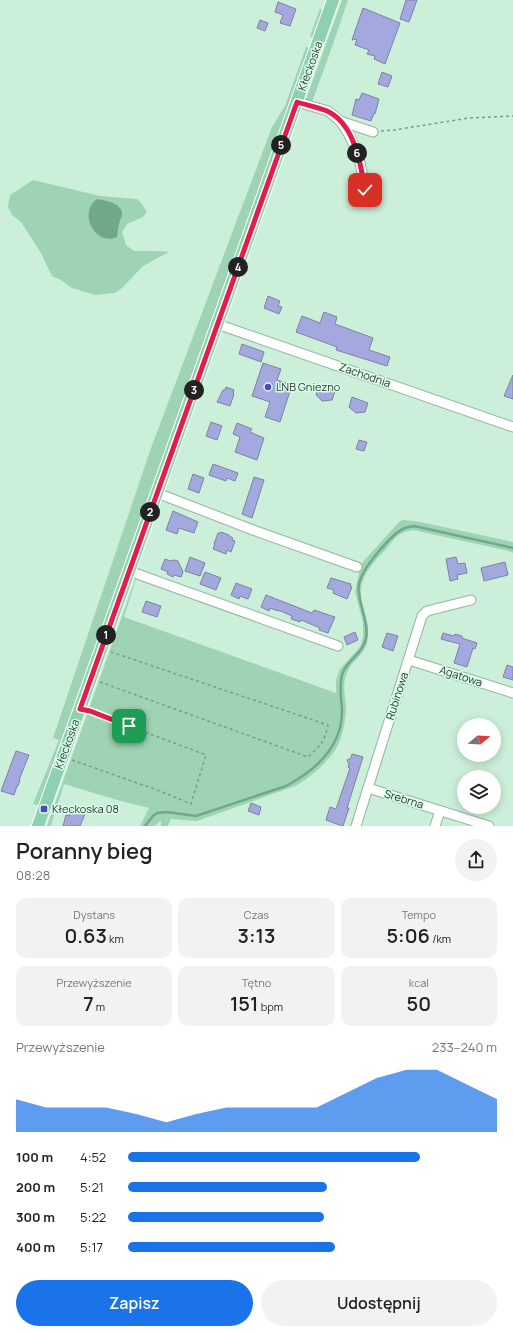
<!DOCTYPE html>
<html lang="pl">
<meta charset="utf-8">
<style>
:root{--surface:#fff;--page:#f2f2f2;--text:#222;--muted:#767676;--accent:#1a73e8}
body{margin:0;font-family:Manrope,sans-serif;background:var(--page);color:var(--text);height:100vh;display:flex;flex-direction:column;font-size:15px;white-space:nowrap}
*{box-sizing:border-box;margin:0}
p{font-size:13px;color:var(--muted)}
.icon{flex:none;width:22px;height:22px;fill:none;stroke:currentColor;stroke-width:2;stroke-linecap:round;stroke-linejoin:round}
.map{position:relative;height:826px;overflow:hidden}
.sheet{display:flex;flex-direction:column;background:var(--surface);flex:1}
.sheet>*{flex:none}
.needle{width:26px;rotate:72deg}
.buttons{position:absolute;left:457px;top:718px;display:grid;gap:8px}
.buttons a{display:grid;place-items:center;width:44px;height:44px;border-radius:50%;background:var(--surface);box-shadow:0 2px 10px #0003;font-size:20px}
.pin{position:absolute;display:grid;place-items:center;width:34px;height:34px;color:#fff;margin:-17px;border-radius:8px;box-shadow:0 2px 6px #0006}
.km{position:absolute;width:20px;height:20px;margin:-10px;border-radius:50%;background:#222;color:#fff;font-size:11px;line-height:20px;text-align:center}
.round{display:grid;place-items:center;flex:none;width:42px;height:42px;border-radius:21px;background:var(--page)}
.overview{display:flex;align-items:center;justify-content:space-between;height:68px;padding:0 16px}
h1{font-size:22px;font-weight:600;line-height:30px}
.figures{display:grid;grid-template-columns:repeat(3,1fr);gap:6px;height:68px;padding:4px 16px}
.figures div{display:grid;align-content:center;border-radius:10px;background:var(--page);text-align:center}
.figures b{font-size:20px;font-weight:600}
.figures small{font-size:11px;font-weight:400}
.figures p{font-size:11px}
.chart{height:112px;padding:8px 16px}
.chart p{display:flex;justify-content:space-between}
.chart svg{width:100%;height:72px;margin-top:4px;fill:var(--accent);opacity:.7}
.button{display:flex;gap:8px;margin-top:auto;padding:8px 16px}
.button a{flex:1;height:46px;border-radius:24px;background:var(--accent);color:#fff;font-size:16px;font-weight:600;line-height:46px;text-align:center}
.button a+a{background:var(--page);color:var(--text)}
ul{padding:0 16px;list-style:none;font-size:13px}
li{display:grid;grid-template-columns:64px 48px 1fr;align-items:center;height:30px}
li i{height:10px;border-radius:5px;background:var(--accent)}
.map>svg:first-child{display:block}
.green{fill:#9ed4b4}
.water{fill:#70a988}
.lines{fill:none;stroke-linecap:round;stroke-linejoin:round}
.stream{stroke:#70a988;stroke-width:2.5}
.building{fill:#a3a9de;stroke:#7e82a1}
.minor-casing{stroke:#93b5a0;stroke-width:11}
.major-casing{stroke:#fff;stroke-width:14}
.path{stroke:#80998a;stroke-width:1.5;stroke-dasharray:3 3;stroke-linecap:butt}
.minor{stroke:#fff;stroke-width:9}
.major{stroke:#8ed1b0;stroke-width:12}
.route-casing{stroke:#fff;stroke-width:8}
.route{stroke:#e11d48;stroke-width:5}
.poi-dot{fill:#4f48bf;stroke:#d9fde6;stroke-width:1.5}
.labels{text-anchor:middle;stroke-width:3;stroke-linejoin:round;paint-order:stroke}
.street-label{font-size:11px;fill:#2a372f;stroke:#d9fde6}
.poi-label{font-size:11px;fill:#2a372f;stroke:#d9fde6;text-anchor:start}
</style>
<div class="map">
<svg width="513" height="826" viewBox="0 0 513 826">
<rect width="100%" height="100%" fill="#ccefd9"/>
<!-- green -->
<g class="green">
<path d="M342,0h6l-17,50 -19,52 -5,-1 -1,-2z"/>
<path d="M320,9l3,1 -10,28 -3,-2z"/>
<path d="M306,47l4,1 -119,329 -19,57 -133,371 -6,-1 26,-64 -6,-2 98,-290 121,-321 13,-21z"/>
<path d="M33,180l67,16 37,3 5,5 5,8 -4,5 -16,7 -5,8 4,13 8,6h24l11,1 -26,14 -21,22 -7,5 -20,2 -23,-7 -11,-8 -9,-4 -11,-23 -20,-31 -9,-7 -4,-8 2,-12z"/>
<path d="M404,520l16,2 93,20v11l-4,-2 -96,-21c-5,1 -10,2 -14,5 -5,3 -9,9 -12,13 -11,12 -24,24 -26,41 -1,16 8,31 7,48 -1,18 -16,22 -21,36 -5,10 -2,22 -1,33 0,13 -3,29 -9,41 -7,13 -29,33 -42,39l-98,35 -26,-2 -3,7h-7v-5l-7,5h-14l9,-18 -32,-8 -53,-16 -13,42h-4l89,-249 110,39 24,11 -134,-48 -12,38 212,76v-13l4,-11 20,-22 3,-10v-14l-8,-31 6,-28 39,-43z"/>
</g>
<!-- water -->
<path class="water" d="M97,199c8,1 27,5 25,16 0,2 -2,4 -2,6 -2,5 -2,10 -3,16 -21,10 -40,-24 -20,-38z"/>
<g class="lines">
<!-- stream -->
<path class="stream" d="M145,826l8,-10 4,-3 10,-1 29,4 90,-30c30,-16 57,-40 56,-77 -1,-12 -3,-22 0,-34 3,-14 21,-20 24,-37 3,-15 -6,-31 -7,-45 -1,-5 0,-11 2,-15 4,-12 32,-46 44,-50 2,-1 6,-1 9,-2l99,22"/>
</g>
<!-- building -->
<g class="building">
<path d="M406,0h11l-8,22 -9,-3z"/>
<path d="M278,2l18,7 -6,17 -10,-3 3,-8 -8,-3z"/>
<path d="M363,8l37,15 -15,41 -11,-5 1,-3 -8,-2 2,-4 -14,-5 2,-6 -5,1z"/>
<path d="M260,20l8,3 -3,8 -8,-3z"/>
<path d="M382,72l10,4 -4,11 -10,-3z"/>
<path d="M362,93l17,6 -4,15 -1,-1 -3,8 -19,-6 4,-16 3,1z"/>
<path d="M268,296l12,5 -2,5 4,1 -3,7 -15,-6z"/>
<path d="M324,312l13,5 -2,7 38,14 -4,12 21,7 -3,9 -51,-16 1,-3 -41,-15 6,-16 18,7z"/>
<path d="M242,344l22,8 -3,10 -22,-8z"/>
<path d="M263,363l18,6 -4,11 15,5 -12,37 -15,-5 5,-15 -18,-6z"/>
<path d="M513,375v24l-9,-3z"/>
<path d="M319,385l16,6 -3,9 -10,1 -6,-6z"/>
<path d="M226,387l8,3 -1,3 1,1 -4,12 -13,-4 6,-12h2z"/>
<path d="M352,397l16,6 -3,9 -9,1 -7,-6z"/>
<path d="M211,422l11,4 -5,14 -11,-4z"/>
<path d="M237,423l15,6 -2,3 14,6 -7,22 -22,-8 5,-15 -7,-3z"/>
<path d="M359,440l8,2 -3,9 -8,-2z"/>
<path d="M213,464l25,9 -3,8 -8,-3 -1,3 -17,-6z"/>
<path d="M193,474l11,4 -5,15 -11,-4z"/>
<path d="M254,477l10,3 -12,38 -10,-4z"/>
<path d="M173,511l25,11 -4,11 -15,-5 -2,6 -11,-4z"/>
<path d="M221,532l8,3v1l4,2 -1,2 3,1 -4,11 -4,-2 -1,4 -13,-5 2,-5h-1l4,-11h2z"/>
<path d="M190,557l15,6 -5,13 -15,-5z"/>
<path d="M456,557l2,7 7,-1 2,10 -10,2 1,4 -8,2 -4,-22z"/>
<path d="M165,559l5,2 4,-1 4,1 5,11 -2,5 -7,-2 -1,2 -6,-3 1,-2 -7,-3z"/>
<path d="M505,562l3,13 -24,6 -3,-13z"/>
<path d="M205,572l16,6 -5,12 -16,-6z"/>
<path d="M331,578l20,6 -1,2 2,1 -5,12 -14,-6 1,-3 -7,-2z"/>
<path d="M236,583l16,6 -4,10 -8,-3 -1,3 -8,-4z"/>
<path d="M266,595l46,18 2,-3 21,7 -7,16 -9,-3 1,-2 -19,-8 -1,2 -9,-3 1,-3 -14,-6v1l-8,-3 -1,3 -8,-4z"/>
<path d="M146,601l15,5 -4,11 -15,-5z"/>
<path d="M355,632l3,8 -11,5 -3,-8z"/>
<path d="M387,633l11,3 -5,15 -11,-4z"/>
<path d="M443,633l11,3 1,-2 7,2v2l15,5 -2,6 -2,-1 -6,19 -13,-4 6,-19 -19,-5z"/>
<path d="M507,665l6,2v13l-10,-3z"/>
<path d="M16,751l13,4 -10,25h1l-2,6h-1l-3,9 -13,-4z"/>
<path d="M352,754l11,3 -16,51h2l-6,18h-1l-16,-6 4,-13 6,2 14,-41 -2,-1 1,-3 -2,-4 4,-2z"/>
<path d="M251,803l10,4 -2,8 -11,-4z"/>
<path d="M72,809l13,5 -5,12h-17l3,-11 3,1z"/>
</g>
<g class="lines">
<!-- minor casing -->
<g class="minor-casing">
<g id="minor">
<path d="M297,102l31,9 12,10 33,11"/>
<path d="M340,121c16,21 25,50 24,77"/>
<path d="M217,324l296,103"/>
<path d="M157,493l96,37 104,37"/>
<path d="M129,571l209,75"/>
<path d="M409,660l104,33"/>
<path d="M368,788l121,38"/>
<path d="M356,826l66,-210 5,-5 44,-11"/>
<path d="M435,826l5,-15"/>
</g>
</g>
<!-- major casing -->
<g class="major-casing">
<path id="major" d="M38,826l295,-826"/>
</g>
<!-- path -->
<g class="path">
<path d="M381,131l13,-1 75,-12 44,-2"/>
<path d="M100,682l208,75c13,-12 16,-14 20,-32l-217,-73"/>
<path d="M72,760l88,31 31,13 15,-49 -117,-44"/>
</g>
<!-- minor -->
<use href="#minor" class="minor"/>
<!-- major -->
<use href="#major" class="major"/>
</g>
<g class="lines">
<!-- route casing -->
<g class="route-casing">
<path id="route" d="M129,726l-39,-15 -10,-2 217,-607c9,3 20,5 30,9 27,12 34,53 38,79"/>
</g>
<!-- route -->
<use href="#route" class="route"/>
</g>
<!-- markers -->
<g class="poi-dot">
<circle cx="268" cy="387" r="4"/>
<rect x="40" y="805" width="8" height="8" rx="2"/>
</g>
<g class="labels">
<!-- street labels -->
<g class="street-label">
<text transform="translate(310 66) rotate(-70)" y="4">Kłeckoska</text>
<text transform="translate(365 375) rotate(19)" y="4">Zachodnia</text>
<text transform="translate(461 676) rotate(18)" y="4">Agatowa</text>
<text transform="translate(397 696) rotate(-72)" y="4">Rubinowa</text>
<text transform="translate(67 744) rotate(-70)" y="4">Kłeckoska</text>
<text transform="translate(404 799) rotate(17)" y="4">Srebrna</text>
</g>
<!-- poi labels -->
<g class="poi-label">
<text x="276" y="391">LNB Gniezno</text>
<text x="52" y="813">Kłeckoska 08</text>
</g>
</g>
</svg>
<div class="buttons">
<a><svg class="needle" viewBox="-14 -14 28 28"><path d="M0-13l5 13h-10z" fill="#e53935"/><path d="M0 13l5-13h-10z" fill="#767676"/></svg></a>
<a><svg class="icon" aria-label="layers" viewBox="0 0 24 24"><path d="M12 4l9 5-9 5-9-5zM3 14l9 5 9-5"/></svg></a>
</div>
<div class="pin" style="left:129px;top:726px;background:#1e9e55"><svg class="icon" aria-label="arrive" viewBox="0 0 24 24"><path d="M6 21V4h12l-3 4 3 4H6"/></svg></div>
<div class="pin" style="left:365px;top:190px;background:#d93025"><svg class="icon" aria-label="check" viewBox="0 0 24 24"><path d="M5 12l5 5 9-10"/></svg></div>
<b class="km" style="left:106px;top:635px">1</b>
<b class="km" style="left:150px;top:512px">2</b>
<b class="km" style="left:194px;top:390px">3</b>
<b class="km" style="left:238px;top:267px">4</b>
<b class="km" style="left:281px;top:145px">5</b>
<b class="km" style="left:357px;top:153px">6</b>
</div>
<section class="sheet">
<div class="overview"><div><h1>Poranny bieg</h1><p>08:28</p></div><a class="round"><svg class="icon" aria-label="share" viewBox="0 0 24 24"><path d="M12 15V3M7 8l5-5 5 5M5 13v7h14v-7"/></svg></a></div>
<div class="figures">
<div><p>Dystans</p><b>0.63<small> km</small></b></div>
<div><p>Czas</p><b>3:13</b></div>
<div><p>Tempo</p><b>5:06<small> /km</small></b></div>
</div>
<div class="figures">
<div><p>Przewyższenie</p><b>7<small> m</small></b></div>
<div><p>Tętno</p><b>151<small> bpm</small></b></div>
<div><p>kcal</p><b>50</b></div>
</div>
<div class="chart"><p><span>Przewyższenie</span>233–240 m</p>
<svg viewBox="0 0 160 44" preserveAspectRatio="none"><path d="M0 44V24L10 29L20 29L30 29L40 33L50 38L60 33L70 29L80 29L90 29L100 29L110 20L120 11L130 6L140 6L150 15L160 24V44z"/></svg>
</div>
<ul>
<li><b>100 m</b>4:52<i style="width:79%"></i></li>
<li><b>200 m</b>5:21<i style="width:54%"></i></li>
<li><b>300 m</b>5:22<i style="width:53%"></i></li>
<li><b>400 m</b>5:17<i style="width:56%"></i></li>
</ul>
<div class="button"><a>Zapisz</a><a>Udostępnij</a></div>
</section>
